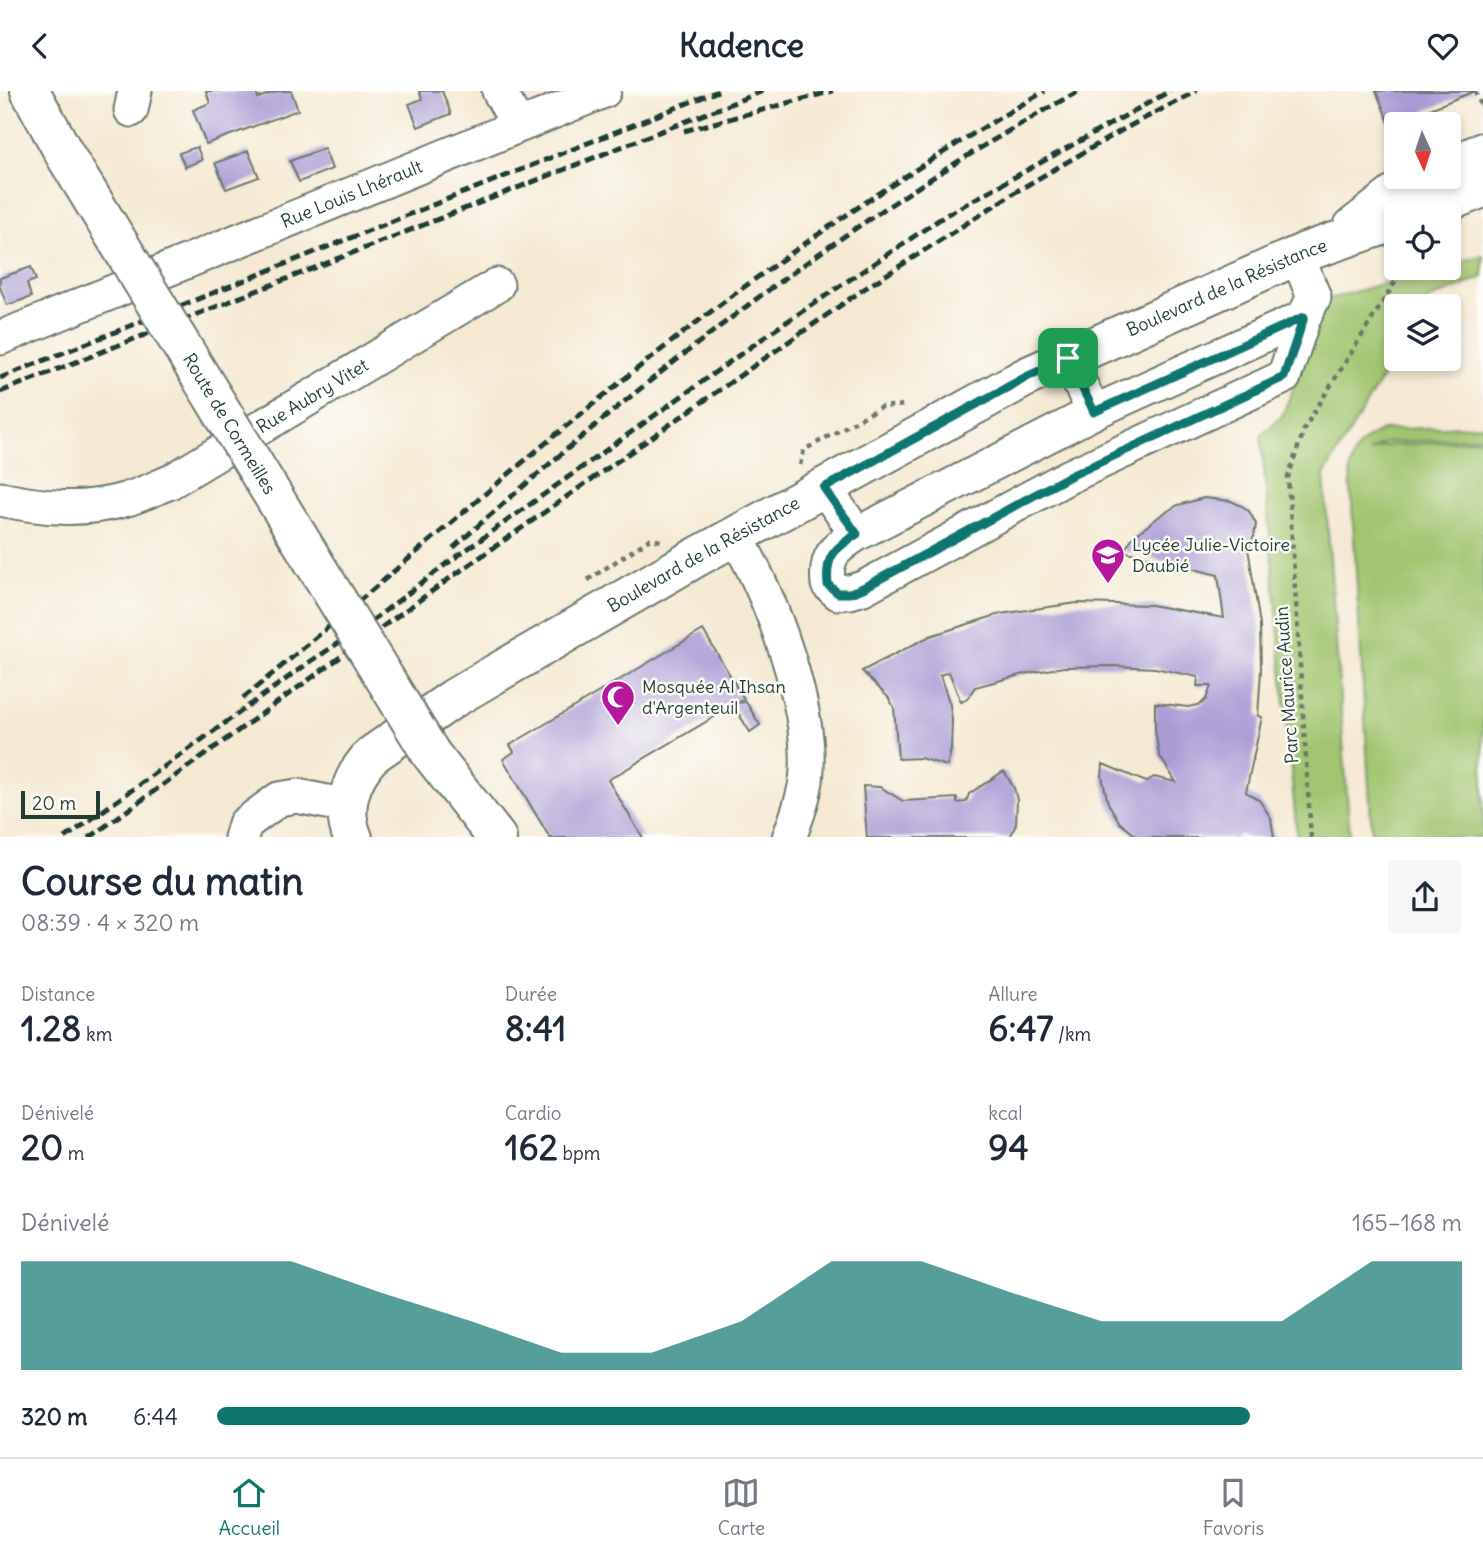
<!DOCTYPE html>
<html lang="fr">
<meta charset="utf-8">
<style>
:root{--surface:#fff;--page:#f6f6f7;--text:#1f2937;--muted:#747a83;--line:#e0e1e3;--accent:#0f766e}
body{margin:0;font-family:Delius,sans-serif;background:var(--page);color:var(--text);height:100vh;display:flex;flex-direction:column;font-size:26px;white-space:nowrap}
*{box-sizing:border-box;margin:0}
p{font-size:23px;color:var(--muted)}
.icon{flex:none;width:38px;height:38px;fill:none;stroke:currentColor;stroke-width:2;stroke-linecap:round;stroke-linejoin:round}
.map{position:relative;height:746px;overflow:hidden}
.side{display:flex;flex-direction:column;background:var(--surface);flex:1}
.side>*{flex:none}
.needle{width:46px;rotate:177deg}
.tools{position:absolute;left:1384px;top:21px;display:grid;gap:14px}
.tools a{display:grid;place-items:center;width:77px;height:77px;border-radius:7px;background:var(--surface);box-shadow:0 4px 10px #0003;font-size:35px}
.scale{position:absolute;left:21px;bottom:18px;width:79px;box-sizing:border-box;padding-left:7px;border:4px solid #1f3d34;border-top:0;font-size:19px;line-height:24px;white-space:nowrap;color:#1f3d34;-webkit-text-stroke:5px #fdfcf7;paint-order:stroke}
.pin{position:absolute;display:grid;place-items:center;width:60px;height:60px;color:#fff;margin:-30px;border-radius:14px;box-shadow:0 4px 10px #0006}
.round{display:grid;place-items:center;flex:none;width:74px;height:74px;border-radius:7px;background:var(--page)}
.summary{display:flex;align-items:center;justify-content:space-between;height:119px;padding:0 21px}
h1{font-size:38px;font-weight:800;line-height:52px}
.figures{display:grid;grid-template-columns:repeat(3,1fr);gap:10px;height:119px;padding:7px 21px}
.figures div{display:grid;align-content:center}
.figures b{font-size:35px;font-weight:800}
.figures small{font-size:19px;font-weight:400}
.figures p{font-size:19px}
.chart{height:196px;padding:14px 21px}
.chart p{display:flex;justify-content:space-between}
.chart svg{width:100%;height:126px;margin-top:7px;fill:var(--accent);opacity:.7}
ul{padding:0 21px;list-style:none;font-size:23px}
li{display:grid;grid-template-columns:112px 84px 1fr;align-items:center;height:52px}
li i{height:18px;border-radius:9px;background:var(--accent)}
header{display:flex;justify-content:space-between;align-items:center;height:91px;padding:0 21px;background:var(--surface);font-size:32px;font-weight:800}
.tabs{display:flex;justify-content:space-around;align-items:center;height:98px;border-top:2px solid var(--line);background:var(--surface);font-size:19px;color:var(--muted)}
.tabs a{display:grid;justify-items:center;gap:4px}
.tabs .current{color:var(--accent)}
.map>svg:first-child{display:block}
.green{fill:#a1c56f;stroke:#608152;stroke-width:2}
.building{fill:#aa9bd5}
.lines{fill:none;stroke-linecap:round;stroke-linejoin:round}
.minor-casing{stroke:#6a796c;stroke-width:37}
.major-casing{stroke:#6a796c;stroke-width:42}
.path{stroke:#6a796c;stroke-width:4.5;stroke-dasharray:5 5;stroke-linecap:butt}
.minor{stroke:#fff;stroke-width:33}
.major{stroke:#fff;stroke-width:38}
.rail{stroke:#1f3d34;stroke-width:5;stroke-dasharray:10 5;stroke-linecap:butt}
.major-bridge-casing{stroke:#6a796c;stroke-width:42;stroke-linecap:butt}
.major-bridge{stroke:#fff;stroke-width:38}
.route-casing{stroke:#fff;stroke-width:14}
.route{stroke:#0f766e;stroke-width:9}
.labels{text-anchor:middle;stroke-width:5;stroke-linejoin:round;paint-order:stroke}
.street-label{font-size:18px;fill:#1f3d34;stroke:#fdfcf7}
.poi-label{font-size:18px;fill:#1f3d34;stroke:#fdfcf7;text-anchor:start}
</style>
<header><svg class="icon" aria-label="back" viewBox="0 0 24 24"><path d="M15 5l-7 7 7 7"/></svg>Kadence<svg class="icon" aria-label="heart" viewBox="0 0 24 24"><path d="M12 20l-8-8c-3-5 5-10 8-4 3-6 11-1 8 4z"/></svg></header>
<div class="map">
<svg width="1483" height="747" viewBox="0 0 1483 747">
<rect width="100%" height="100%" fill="#fdfcf7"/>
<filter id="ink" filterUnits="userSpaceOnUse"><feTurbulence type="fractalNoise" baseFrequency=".0143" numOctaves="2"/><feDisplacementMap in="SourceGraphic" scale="14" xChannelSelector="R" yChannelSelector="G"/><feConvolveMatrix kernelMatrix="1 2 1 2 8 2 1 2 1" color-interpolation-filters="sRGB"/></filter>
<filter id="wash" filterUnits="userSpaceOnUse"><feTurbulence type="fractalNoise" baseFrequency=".00686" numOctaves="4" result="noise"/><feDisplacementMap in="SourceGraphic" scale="28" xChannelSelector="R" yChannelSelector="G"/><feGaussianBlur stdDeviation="1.57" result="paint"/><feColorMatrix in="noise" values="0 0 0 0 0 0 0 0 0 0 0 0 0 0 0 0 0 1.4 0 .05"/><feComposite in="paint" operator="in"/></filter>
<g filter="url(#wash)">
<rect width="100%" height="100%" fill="#f5e9d3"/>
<!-- green -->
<g class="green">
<path d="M1483,164v22l-55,23 -3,6h-29v48l-72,121 26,362h-53l-36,-401 21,-20 47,-117 109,-31h11v-3z"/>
<path d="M1483,334v12l-99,6 -16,9 16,-6 99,-7v398h-111l-22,-365c2,-22 12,-33 33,-42z"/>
</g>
<g id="blocks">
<!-- building -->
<g class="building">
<path d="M206,0h49l3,7 20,-7h13l7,19 -92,34 -13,-34 17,-7z"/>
<path d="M419,0h23l9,23 -33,13 -9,-23 13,-5z"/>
<path d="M1376,0h99l-85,34z"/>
<path d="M197,56l5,13 -17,7 -6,-14z"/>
<path d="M324,57l8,21 -33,13 -9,-21z"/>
<path d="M248,60l11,26 -33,12 -11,-26z"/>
<path d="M31,176l5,13 -9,3 4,14 -24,8 -7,-18v-9z"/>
<path d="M1204,407l27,3 11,5 7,5 7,13 -2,13 -6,11 12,77 1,45 -3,46 4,1 -16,75 13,8 12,18 3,20h-26l-9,-4 -2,4h-98l-19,-15 -12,-20 -6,-26 1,-13 43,18 8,-5 22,5 -17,-27 -4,-25v-27l33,4 13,-3 5,-5 5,-13h-14l1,-9 -43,-9 -42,-2 -49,1 -40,7 -49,13 -8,12 -6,3 -12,-30 -9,3 10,30 2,15 -1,30 -4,16 -27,-8 -22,1 -4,-52 -6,-10 -26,-26 68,-35 70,-22 77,-11 74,2 73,13 -6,-43 -94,-24 8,-13 29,-23 17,-10z"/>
<path d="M703,539l41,69 -7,4 9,-1 14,23 -10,7 -15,-24 -9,2 -118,70 35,58h-93l-47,-79 11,-7 -4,-7z"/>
<path d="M1004,680l10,17 3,12 -1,24 -6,14h-143l-4,-52 17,1 23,14 54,-3v5l9,-1 3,-8z"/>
</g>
</g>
</g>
<g filter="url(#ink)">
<use href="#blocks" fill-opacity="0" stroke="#6a796c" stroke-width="2"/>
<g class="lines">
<!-- minor casing -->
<g class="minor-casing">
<g id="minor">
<path d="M499,0l19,34"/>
<path d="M131,19l4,-19"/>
<path d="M1297,165l17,41 -10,20"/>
<path d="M1304,226l-20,60 -216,100 -205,111 -13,4 -12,1 -10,-9c-3,-28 6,-35 29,-50l237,-122z"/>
<path id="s1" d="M0,247l604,-247"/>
<path d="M1067,267l27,54"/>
<path d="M824,397l33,46"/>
<path id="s2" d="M0,408c42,9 82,13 124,1 15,-4 31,-12 46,-18l327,-197"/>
<path d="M736,446c35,58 79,176 70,244 -3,20 -10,38 -17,57"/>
<path d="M241,747l4,-14 34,-25 18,-3 50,10"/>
</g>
</g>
<!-- major casing -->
<g class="major-casing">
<g id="major">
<path d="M30,0l35,64"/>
<path d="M1449,75l34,-14"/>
<path d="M1414,124l69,-27"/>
<path d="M1353,136l59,-46 10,-4"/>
<path d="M431,663l66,84"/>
<path id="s3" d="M353,747c-13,-30 -2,-61 19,-83l82,-57 34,-20 207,-120 333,-182 277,-124 91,-31"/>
</g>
</g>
<!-- path -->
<g class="path">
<path d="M1475,0l8,19"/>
<path d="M800,374l4,-15 77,-43 24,-2"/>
<path d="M588,489l62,-41 11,2"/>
<path d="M1246,747v-1"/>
<path d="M1311,747l-23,-361 17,-50 99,-159"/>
</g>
<!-- minor -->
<use href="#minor" class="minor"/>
<!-- major -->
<use href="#major" class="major"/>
<!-- rail -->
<g class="rail">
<path d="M684,40l149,-40"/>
<path d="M0,287l718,-287"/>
<path d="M0,301l763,-301"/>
<path d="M453,457c194,-173 396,-331 626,-457"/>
<path d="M243,607c165,-135 324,-281 497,-408 98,-72 200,-138 305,-199"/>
<path d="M65,747l242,-174 70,-47 68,-52 328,-234 173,-116 224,-124"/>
<path d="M89,747l364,-262 411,-287 153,-98 107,-62 73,-38"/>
</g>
<!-- major-bridge casing -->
<g class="major-bridge-casing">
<g id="major-bridge">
<path id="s4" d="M65,64l366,599"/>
</g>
</g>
<!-- major-bridge -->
<use href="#major-bridge" class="major-bridge"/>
</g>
</g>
<g class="lines" filter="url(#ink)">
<!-- route casing -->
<g class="route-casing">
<path id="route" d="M1304,226l-20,60 -216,100 -205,111 -13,5h-12l-10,-8c-3,-29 6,-36 29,-51l-33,-46 204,-112 40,-18 26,54z"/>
</g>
<!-- route -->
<use href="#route" class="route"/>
</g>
<!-- icons -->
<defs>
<g id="school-pin" transform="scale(1.75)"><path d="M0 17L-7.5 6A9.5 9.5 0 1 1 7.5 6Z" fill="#b5179e" stroke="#fdfcf7"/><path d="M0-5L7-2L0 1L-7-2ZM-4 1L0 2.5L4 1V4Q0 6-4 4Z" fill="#fff"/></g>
<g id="mosque-pin" transform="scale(1.75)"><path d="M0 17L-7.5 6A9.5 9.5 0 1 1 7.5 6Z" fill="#b5179e" stroke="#fdfcf7"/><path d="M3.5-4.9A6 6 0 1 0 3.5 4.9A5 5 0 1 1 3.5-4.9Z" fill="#fff"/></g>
</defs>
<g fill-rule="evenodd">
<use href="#school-pin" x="1108" y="464"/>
<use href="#mosque-pin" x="618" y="606"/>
</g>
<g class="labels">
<!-- street labels -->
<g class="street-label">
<text dy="6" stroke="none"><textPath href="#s1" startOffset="380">Rue Louis Lhérault</textPath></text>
<text dy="6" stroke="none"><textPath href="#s3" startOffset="1066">Boulevard de la Résistance</textPath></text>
<text dy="6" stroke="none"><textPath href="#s2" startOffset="341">Rue Aubry Vitet</textPath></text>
<text dy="6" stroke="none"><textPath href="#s4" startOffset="315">Route de Cormeilles</textPath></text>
<text dy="6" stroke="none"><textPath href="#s3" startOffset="478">Boulevard de la Résistance</textPath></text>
<text transform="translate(1287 594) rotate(-94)" y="6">Parc Maurice Audin</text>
</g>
<!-- poi labels -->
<g class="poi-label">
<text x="1132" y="460">Lycée Julie-Victoire<tspan x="1132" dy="21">Daubié</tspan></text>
<text x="642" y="602">Mosquée Al Ihsan<tspan x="642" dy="21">d'Argenteuil</tspan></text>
</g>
</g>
</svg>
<div class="tools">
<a><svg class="needle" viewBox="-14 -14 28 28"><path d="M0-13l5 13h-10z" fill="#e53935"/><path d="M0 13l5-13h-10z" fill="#747a83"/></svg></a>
<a><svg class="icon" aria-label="locate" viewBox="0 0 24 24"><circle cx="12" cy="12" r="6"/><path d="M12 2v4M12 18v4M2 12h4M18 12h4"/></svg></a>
<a><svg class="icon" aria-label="layers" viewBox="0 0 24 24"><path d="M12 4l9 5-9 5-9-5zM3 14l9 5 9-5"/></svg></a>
</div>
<div class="scale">20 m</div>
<div class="pin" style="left:1068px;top:267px;background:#1e9e55"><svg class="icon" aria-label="arrive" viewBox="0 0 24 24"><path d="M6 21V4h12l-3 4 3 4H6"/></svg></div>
</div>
<section class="side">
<div class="summary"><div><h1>Course du matin</h1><p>08:39 · 4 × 320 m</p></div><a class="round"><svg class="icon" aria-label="share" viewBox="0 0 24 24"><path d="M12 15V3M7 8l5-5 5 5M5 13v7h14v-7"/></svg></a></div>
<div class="figures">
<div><p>Distance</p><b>1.28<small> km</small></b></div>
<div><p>Durée</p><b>8:41</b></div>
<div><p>Allure</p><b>6:47<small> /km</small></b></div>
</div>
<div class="figures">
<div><p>Dénivelé</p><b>20<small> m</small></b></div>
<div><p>Cardio</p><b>162<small> bpm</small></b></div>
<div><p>kcal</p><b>94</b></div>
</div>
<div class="chart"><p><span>Dénivelé</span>165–168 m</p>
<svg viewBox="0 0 160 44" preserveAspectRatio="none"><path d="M0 44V6L10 6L20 6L30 6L40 17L50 27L60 38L70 38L80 27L90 6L100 6L110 17L120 27L130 27L140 27L150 6L160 6V44z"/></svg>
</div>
<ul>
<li><b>320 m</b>6:44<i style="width:83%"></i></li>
</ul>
</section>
<nav class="tabs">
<a class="current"><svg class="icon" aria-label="home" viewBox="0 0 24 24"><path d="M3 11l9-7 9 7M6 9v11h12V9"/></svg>Accueil</a>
<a><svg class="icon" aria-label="map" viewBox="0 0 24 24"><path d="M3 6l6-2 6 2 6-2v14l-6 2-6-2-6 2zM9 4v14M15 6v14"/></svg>Carte</a>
<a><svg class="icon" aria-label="saved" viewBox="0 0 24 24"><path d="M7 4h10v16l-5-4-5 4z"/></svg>Favoris</a>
</nav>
